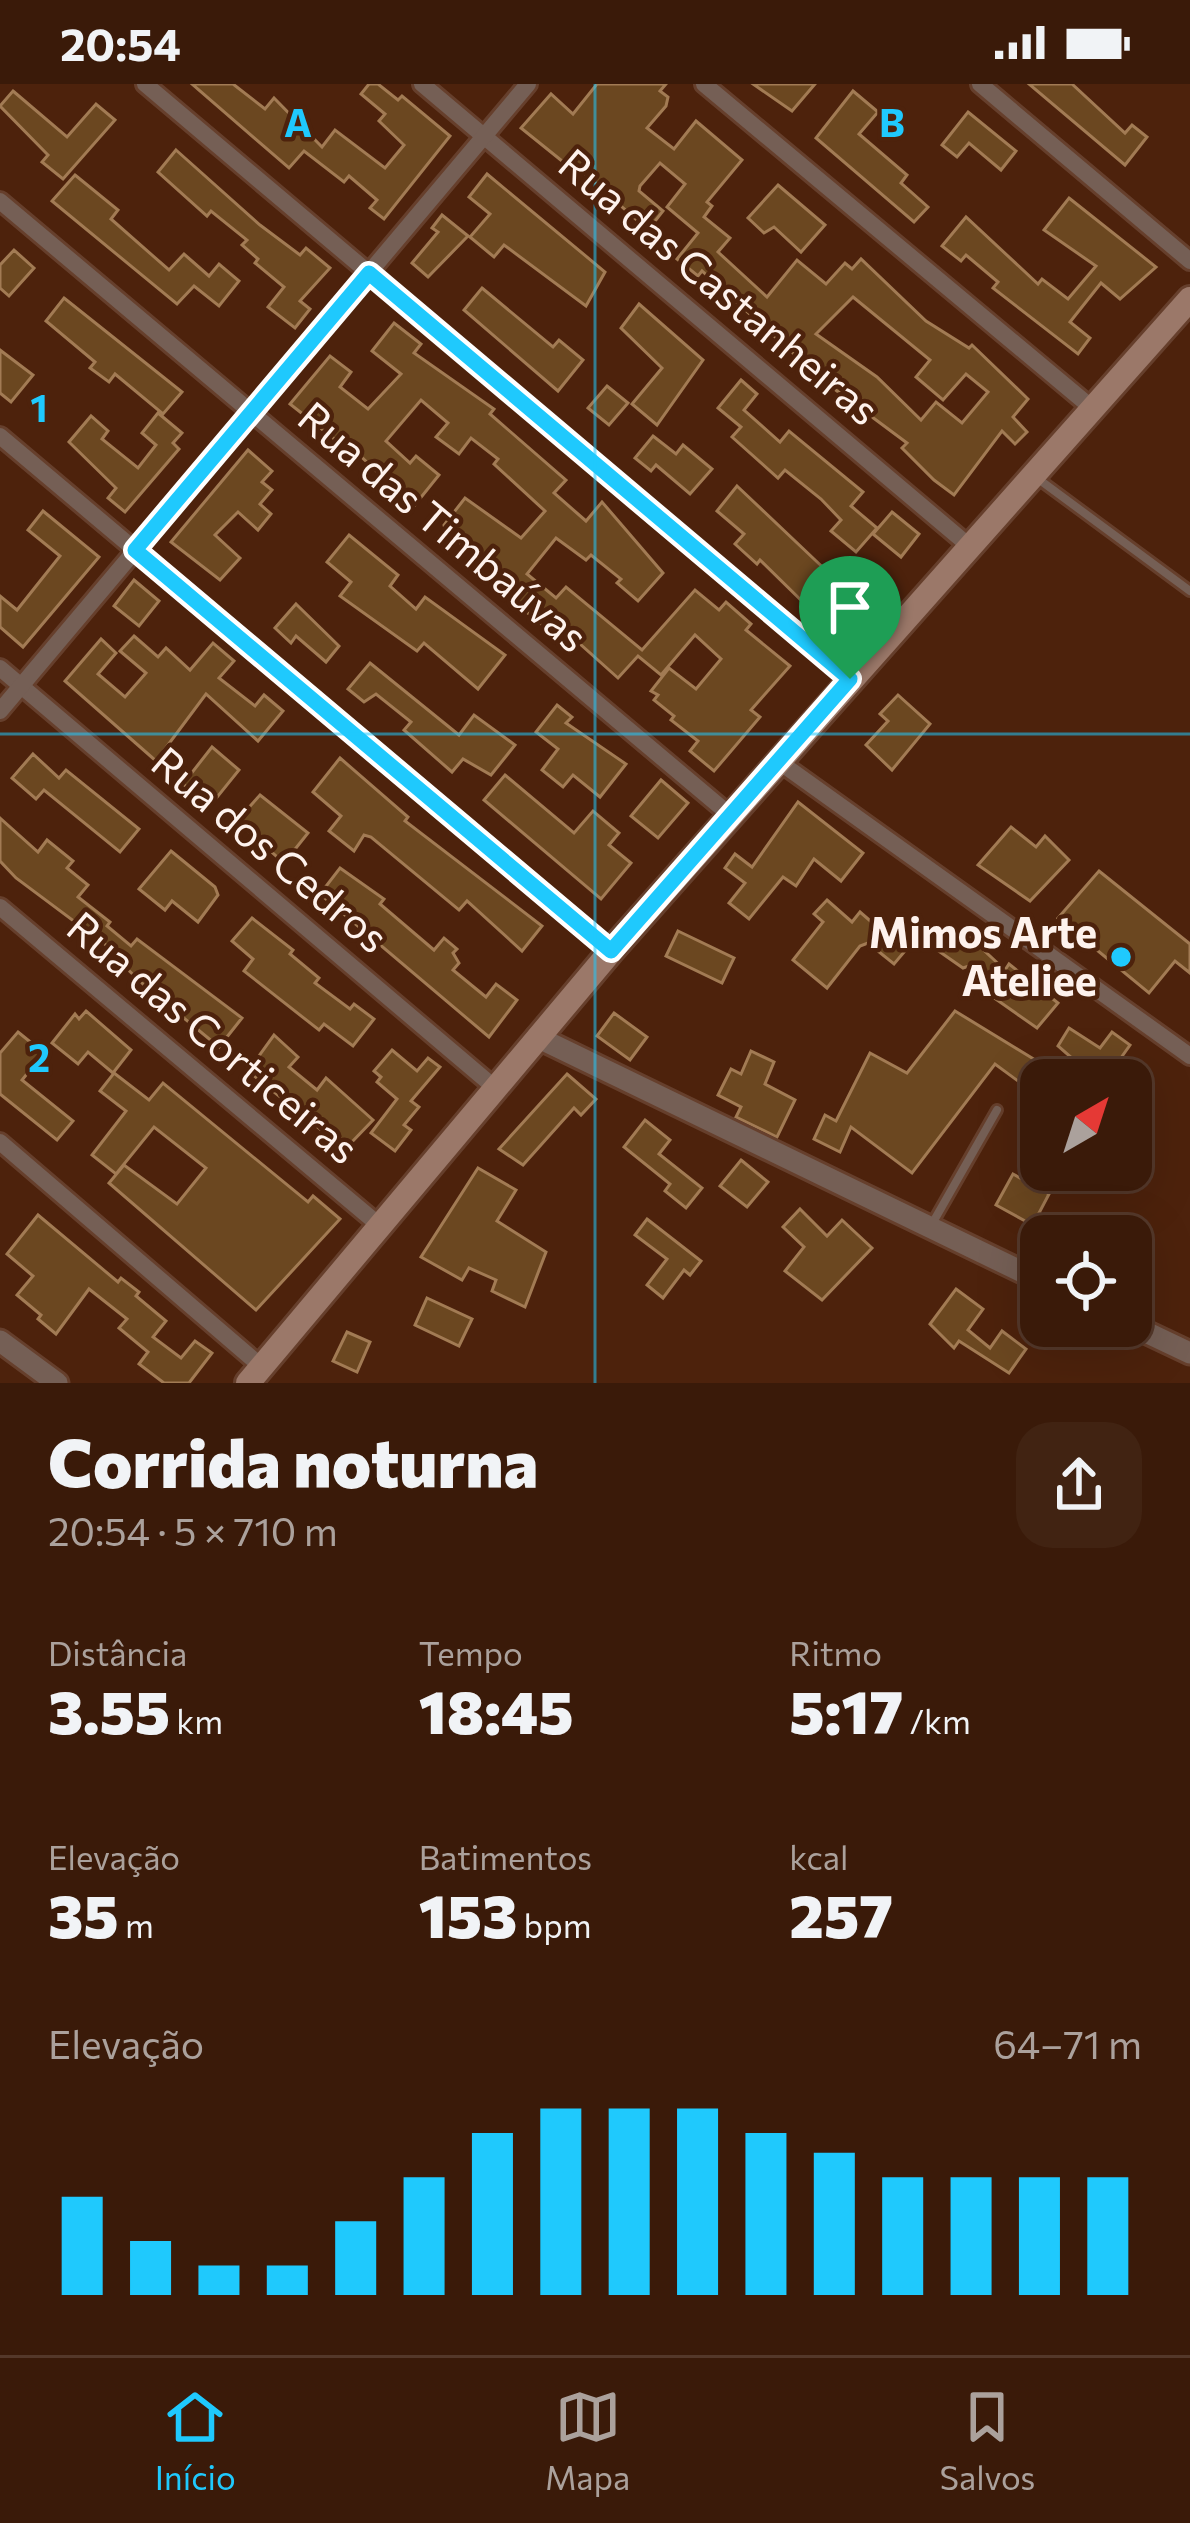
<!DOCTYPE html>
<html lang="pt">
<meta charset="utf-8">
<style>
:root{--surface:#3a1a09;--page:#412312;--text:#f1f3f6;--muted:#aba19c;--line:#54382a;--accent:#1fc9fd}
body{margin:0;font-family:Commissioner,sans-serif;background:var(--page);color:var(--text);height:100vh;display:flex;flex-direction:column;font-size:45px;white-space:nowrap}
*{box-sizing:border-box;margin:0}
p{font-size:39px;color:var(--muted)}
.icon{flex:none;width:66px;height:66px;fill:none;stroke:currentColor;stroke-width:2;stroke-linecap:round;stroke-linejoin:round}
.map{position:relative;height:1299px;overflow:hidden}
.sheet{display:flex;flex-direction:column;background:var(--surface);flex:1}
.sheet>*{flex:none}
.needle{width:78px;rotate:39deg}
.buttons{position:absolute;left:1020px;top:975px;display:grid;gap:24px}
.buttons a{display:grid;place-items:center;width:132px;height:132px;border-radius:24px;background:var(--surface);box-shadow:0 12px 48px #0002,0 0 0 3px var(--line);font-size:60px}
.pin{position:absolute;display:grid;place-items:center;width:102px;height:102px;color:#fff;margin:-123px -51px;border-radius:50% 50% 50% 0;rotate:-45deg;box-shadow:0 0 12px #0007}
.pin .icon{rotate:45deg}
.round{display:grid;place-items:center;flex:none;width:126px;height:126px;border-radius:36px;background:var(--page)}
.headline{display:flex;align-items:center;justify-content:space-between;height:204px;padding:0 48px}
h1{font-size:66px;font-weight:800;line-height:90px}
.metrics{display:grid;grid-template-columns:repeat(3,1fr);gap:18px;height:204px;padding:12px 48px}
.metrics div{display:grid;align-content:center}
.metrics b{font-size:60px;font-weight:800}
.metrics small{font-size:33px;font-weight:400}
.metrics p{font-size:33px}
.chart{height:336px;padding:24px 48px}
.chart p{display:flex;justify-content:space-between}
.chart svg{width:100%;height:216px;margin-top:12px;stroke:var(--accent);stroke-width:6}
.status{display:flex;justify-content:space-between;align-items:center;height:84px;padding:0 60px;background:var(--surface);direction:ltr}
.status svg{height:33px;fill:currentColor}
.menu{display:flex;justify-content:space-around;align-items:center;height:168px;border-top:3px solid var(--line);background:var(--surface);font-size:33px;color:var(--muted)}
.menu a{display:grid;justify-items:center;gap:6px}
.menu .selected{color:var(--accent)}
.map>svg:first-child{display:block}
.building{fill:#6b4720;stroke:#a27b54;stroke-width:3;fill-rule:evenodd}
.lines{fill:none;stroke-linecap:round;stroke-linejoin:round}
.service-casing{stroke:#663f2c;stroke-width:14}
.minor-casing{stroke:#663f2c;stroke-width:22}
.tertiary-casing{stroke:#663f2c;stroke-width:27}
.secondary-casing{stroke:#663f2c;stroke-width:30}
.service{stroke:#755f55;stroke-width:8}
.minor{stroke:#755f55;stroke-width:16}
.tertiary{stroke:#755f55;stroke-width:21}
.secondary{stroke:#9b7869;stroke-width:24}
.route-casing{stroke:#fff;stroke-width:24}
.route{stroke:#1fc9fd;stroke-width:15}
.grid{fill:none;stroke:#1fc9fd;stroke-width:3;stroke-opacity:0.55}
.poi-dot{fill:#1fc9fd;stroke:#4d220c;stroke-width:4.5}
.labels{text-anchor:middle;stroke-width:9;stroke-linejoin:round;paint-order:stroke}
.street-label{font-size:42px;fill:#fef2ed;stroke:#4d220c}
.poi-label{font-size:42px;font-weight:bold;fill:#fef2ed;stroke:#4d220c;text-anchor:end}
.grid-label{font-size:39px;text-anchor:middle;font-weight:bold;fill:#1fc9fd;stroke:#4d220c;stroke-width:9;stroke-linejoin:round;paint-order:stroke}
</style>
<div class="status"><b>20:54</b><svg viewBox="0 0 49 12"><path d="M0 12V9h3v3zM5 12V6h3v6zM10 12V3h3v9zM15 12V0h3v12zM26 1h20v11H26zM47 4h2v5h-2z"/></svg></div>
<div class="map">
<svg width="1190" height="1299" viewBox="0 0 1190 1299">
<rect width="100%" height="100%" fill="#4d220c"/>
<!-- building -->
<g class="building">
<path d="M192,0h41l32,25 9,-11 48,49 13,-17 50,38 19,-23 -25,-24 6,-7 -24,-20 8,-10h9l20,16 4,-4 48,40 -66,83 -14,-11 7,-8 -28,-24 -5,6 -40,-31 -15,17z"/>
<path d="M597,0h69l-6,7 8,6 -2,9 -19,22 27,21 22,-28 46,39 -35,42 5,4 -8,11 26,21 -12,14 49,45 30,-37 29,24 19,-21 7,6 9,-10 65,62 43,27 3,-3 56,54 -15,18 14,15 -12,12 -13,-13 -48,64 -20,-15 -32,-32 5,-5 -82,-61 -123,-111 -4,5 -21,-17 21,-26 -31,-26 18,-23 -25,-21 -20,23 -1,5 24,20 -15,19 -73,-65 -3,4 -51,-41 30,-34 22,20zM853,213l77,63 -14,17 27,23 23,-26 22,18 -26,31 -26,-21 -15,18 -44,-43 -61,-43z"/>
<path d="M753,0h62l-23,27z"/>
<path d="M1029,0h43l53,49 7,-8 15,12 -22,28z"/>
<path d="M13,7l54,46 29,-33 19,16 -52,59 -21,-17 6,-7 -48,-49z"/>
<path d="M853,7l25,21 -19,22 48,41 -6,8 27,24 -14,15 -98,-84z"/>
<path d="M968,28l48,39 -15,19 -32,-27 -12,14 -15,-12z"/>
<path d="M176,66l84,75 40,30 6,-7 24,20 -30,33 10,8 -15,19 -27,-21 16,-20 -29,-24 3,-4 -16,-14 5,-5 -36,-29 -4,5 -49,-44z"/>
<path d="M487,90l118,98 -19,34 -82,-61 -10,12 -24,-20 20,-23 -21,-17z"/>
<path d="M75,91l43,35 -7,9 58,51 15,-16 25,22 10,-12 20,17 -20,25 -25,-20 -17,18 -125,-103z"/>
<path d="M778,101l47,40 -24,27 -27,-25 -10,6 -16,-15z"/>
<path d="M1069,114l87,69 -36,32 -19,-16 -31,39 20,16 -12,16 -85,-66 5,-6 -32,-27 -5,6 -19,-15 24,-29 72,67 4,-5 26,20 28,-33 -52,-36z"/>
<path d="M442,131l26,21 -40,41 -16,-14 26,-31 -6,-4z"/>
<path d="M14,166l20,18 -25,28 -9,-8v-23z"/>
<path d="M482,204l71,59 6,-7 24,20 -25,31 -94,-81z"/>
<path d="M64,214l118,94 -19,22 -48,-40 -6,8 -19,-14 5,-6 -49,-41z"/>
<path d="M639,220l64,56 -46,65 -25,-21 30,-36 -41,-40z"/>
<path d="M394,239l27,21 -7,9 80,56 -4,5 76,66 -12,13 32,28 16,-19 61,71 -25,28 -21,-18 4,-4 -30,-24 -5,5 -30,-22 -29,36 29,24 10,-11 76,63 53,-60 24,20 7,-8 25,22 -5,6 44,36 -39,44 9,7 -46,54 -24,-20 8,-10 -27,-21 3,-4 -20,-16 4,-5 -7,-4 18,-23 27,21 25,-30 -26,-24 -34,40 -23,-19 -20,22 -66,-59 -7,8 -31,-25 3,-11 -25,-20 3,-4 -49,-34 -2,-8 21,-27 56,40 24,-27 -51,-47 4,-5 -27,-21 -12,16 -23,-17 12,-14 -27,-23 -35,41 24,22 6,-7 23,19 -25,31 -74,-69 -3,4 -47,-37 40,-48 21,16 -11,15 28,22 33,-35 -29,-23z"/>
<path d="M0,266l33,25 -22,27 -11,-9z"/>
<path d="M741,296l16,14 -13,16 36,32 9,-11 74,61 -12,14 26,22 -21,24 -25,-21 10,-11 -20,-21 -36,-29 -7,8 -46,-41 9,-10 -23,-19z"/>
<path d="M607,302l21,17 -19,22 -21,-17z"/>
<path d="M158,329l24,20 -9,10 6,6 -54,63 -17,-14 8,-10 -47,-46 22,-26 17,15 -6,8 36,29 18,-23 -14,-12z"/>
<path d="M653,352l23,18 7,-9 29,24 -22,25 -34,-29 -5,6 -16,-13z"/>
<path d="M248,366l24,21 -10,11 10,8 -12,14 11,10 -13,16 -20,-18 -23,23 25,23 -20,22 -49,-38z"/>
<path d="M737,402l96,91 -25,30 -48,-47 -3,4 -22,-20 9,-10 -27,-23z"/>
<path d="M43,427l56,46 -76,90 -23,-20v-31l17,14 43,-54 -32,-26z"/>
<path d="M892,428l27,22 -18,23 -28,-23z"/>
<path d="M349,451l49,40 -8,11 26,23 9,-12 80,58 -27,34 -54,-46 -7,8 -77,-55 11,-14 -24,-20z"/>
<path d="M134,496l25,21 -20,25 -25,-20z"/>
<path d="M296,520l43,42 -13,16 -30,-26 -5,7 -16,-15z"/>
<path d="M134,552l24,21 8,-9 24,22 23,-27 21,18 -15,17 36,28 9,-11 19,16 -25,30 -52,-47 -50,67 -91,-80 36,-42 15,14 -18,21 27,23 21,-24 -26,-22z"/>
<path d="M370,579l89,72 15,-20 41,30 -24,30 -28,-16 -11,13 -48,-42 7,-8 -35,-28 -12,8 -16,-13z"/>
<path d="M898,611l32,29 -38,46 -26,-25 22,-24 -8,-7z"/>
<path d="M557,621l15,12 -6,6 60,41 -26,33 -27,-22 -10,12 -21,-17 16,-21 -22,-17z"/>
<path d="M212,663l27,23 -29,36 -27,-22z"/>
<path d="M33,670l26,24 7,-8 73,59 -19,23 -76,-62 -8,9 -24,-21z"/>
<path d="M340,674l68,59 -3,4 137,105 -20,25 -55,-50 -8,9 -88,-73 -7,-2 -10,16 -25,-20 12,-15 -28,-24z"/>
<path d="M505,691l69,58 19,-22 26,22 -10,12 22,18 -30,36 -117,-99z"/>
<path d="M661,696l27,23 -30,35 -27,-22z"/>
<path d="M260,711l48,38 -24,30 -47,-42z"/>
<path d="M798,718l65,51 -22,28 -27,-22 -18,27 -13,-9 -34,42 -20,-16 16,-20 -20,-15 10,-14 17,13z"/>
<path d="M0,734l38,34 9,-12 26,21 -6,7 21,17 -10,12 32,25 -3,4 24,20 6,-7 105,79 -23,29 -74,-61 -26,-25 3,-4 -106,-79 -16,-17z"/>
<path d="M1011,743l25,20 9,-11 24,24 -39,41 -52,-36z"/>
<path d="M171,767l44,36 3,8 -20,27 -26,-21 -7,9 -26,-21z"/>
<path d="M340,784l44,31 -4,5 54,46 10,-12 13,11 -4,4 6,10 -6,7 33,27 10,-13 21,16 -28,37 -169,-143z"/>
<path d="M1099,787l91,73v29l-15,-12 -26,32 -91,-75z"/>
<path d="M827,816l25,22 8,-10 45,39 -11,13 -26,-21 -8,3 -33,42 -34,-28 30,-38 -9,-8z"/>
<path d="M252,834l41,32 -3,4 29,24 -4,5 35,26 4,-5 20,15 -21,27 -29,-22 -5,6 -75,-59 9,-12 -21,-18z"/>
<path d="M940,842l16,12 6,-8 43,40 4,-6 49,39 -21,25 -50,-35 6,-8 -24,-19 -6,2 -36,-25z"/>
<path d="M678,847l56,27 -12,25 -56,-27z"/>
<path d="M86,927l45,39 -18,23 -25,-21 -10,12 -26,-21 23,-29 4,5z"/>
<path d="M955,927l113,69h-27v18l-46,-34 -83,109 -61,-46 -11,25 -26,-13 11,-24 11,6 34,-68 37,20z"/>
<path d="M614,929l33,24 -17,23 -33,-24z"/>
<path d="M1069,944l31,20 12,-16 18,13 -12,17 31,21 -18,29v-32h-34l-39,-34z"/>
<path d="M18,948l26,21 -22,27 51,41 -16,19 -57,-46v-41z"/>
<path d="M274,951l24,22 -9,10 28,23 9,-12 47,42 -24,25 -21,-16 -3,4 -77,-62z"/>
<path d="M392,966l25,21 11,-13 12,9 -29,34 8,6 -15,18 7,5 -16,21 -24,-18 26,-34 -20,-17 4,-5 -7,-6z"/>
<path d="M751,967l23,11 -9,22 30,16 -18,37 -41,-20 5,-10 -23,-12 13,-26 10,5z"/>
<path d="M114,989l35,27 14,-17 145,119 5,-6 27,23 -84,91 -147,-127 15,-18 53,39 29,-36 -52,-41 -38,47 -24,-19 34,-44 -26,-20z"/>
<path d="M567,990l29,25 -15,16 -7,-7 -51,57 -24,-16z"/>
<path d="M645,1036l25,20 -11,14 43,34 -16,20 -21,-17 5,-7 -46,-37z"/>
<path d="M741,1076l27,22 -21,25 -27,-21z"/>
<path d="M478,1084l38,22 -19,31 49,31 -21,55 -33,-16 4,-11 -27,-12 -7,12 -41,-23z"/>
<path d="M1013,1090l36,20 -10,19 49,23h-54l4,-8 -42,-23z"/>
<path d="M800,1125l27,27 15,-16 30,28 -50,52 -37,-29 19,-24 -21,-20z"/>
<path d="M38,1131l80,67 3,-4 18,14 -3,4 30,25 -13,16 28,21 14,-17 17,12 -23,30h-25l-25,-19 9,-12 -29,-24 8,-9 -38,-30 -33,45 -18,-15 3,-4 -24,-20 16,-19 -26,-22z"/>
<path d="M647,1135l54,42 -11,14 -6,-5 -21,28 -16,-13 20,-26 -32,-24z"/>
<path d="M956,1205l27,20 -15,21 22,18 12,-17 24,18 -17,24 -50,-32 -5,7 -24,-24z"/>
<path d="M427,1214l45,21 -13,27 -44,-21z"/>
<path d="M347,1248l23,10 -13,30 -24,-11z"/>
</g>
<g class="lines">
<!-- service casing -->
<g class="service-casing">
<g id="service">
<path d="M1037,394l153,113"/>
<path d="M932,1140l65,-114"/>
</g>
</g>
<!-- minor casing -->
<g class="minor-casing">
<g id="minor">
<path d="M145,0l705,595"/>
<path d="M422,0l546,461"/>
<path d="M704,0l388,324"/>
<path d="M980,0l210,177"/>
<path d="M0,117l730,614"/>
<path d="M0,352l611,515"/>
<path d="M0,584l494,419"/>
<path d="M0,627l528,-627"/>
<path d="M778,677l412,295"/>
<path d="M0,823l379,318"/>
<path d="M0,1058l262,225"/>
</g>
</g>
<!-- tertiary casing -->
<g class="tertiary-casing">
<g id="tertiary">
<path d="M537,953l504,244"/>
<path d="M1131,1241l59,28"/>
<path d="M0,1257l57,42"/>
</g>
</g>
<!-- secondary casing -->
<g class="secondary-casing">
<path id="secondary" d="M248,1299l363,-432 579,-652"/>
</g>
<!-- service -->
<use href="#service" class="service"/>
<!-- minor -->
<use href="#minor" class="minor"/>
<!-- tertiary -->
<use href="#tertiary" class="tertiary"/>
<!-- secondary -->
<use href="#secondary" class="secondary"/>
</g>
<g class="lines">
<!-- route casing -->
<g class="route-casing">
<path id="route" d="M369,189l481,406 -239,272 -476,-401z"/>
</g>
<!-- route -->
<use href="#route" class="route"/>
</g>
<!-- grid -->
<path class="grid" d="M595,0v1299M0,650h1190"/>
<!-- markers -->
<circle class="poi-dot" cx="1121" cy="873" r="12"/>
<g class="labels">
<!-- street labels -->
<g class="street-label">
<text transform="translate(719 203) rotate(40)" y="15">Rua das Castanheiras</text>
<text transform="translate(443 443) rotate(40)" y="15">Rua das Timbaúvas</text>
<text transform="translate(270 766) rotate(40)" y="15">Rua dos Cedros</text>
<text transform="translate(213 954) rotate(40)" y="15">Rua das Corticeiras</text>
</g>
<!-- poi labels -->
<g class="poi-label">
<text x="1097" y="864">Mimos Arte<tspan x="1097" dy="48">Ateliee</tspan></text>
</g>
</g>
<g class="grid-label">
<text x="298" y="53">A</text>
<text x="892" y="53">B</text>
<text x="39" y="338">1</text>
<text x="39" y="988">2</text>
</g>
</svg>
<div class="buttons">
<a><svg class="needle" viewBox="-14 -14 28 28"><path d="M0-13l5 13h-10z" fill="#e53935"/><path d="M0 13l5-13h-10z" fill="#aba19c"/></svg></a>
<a><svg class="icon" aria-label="locate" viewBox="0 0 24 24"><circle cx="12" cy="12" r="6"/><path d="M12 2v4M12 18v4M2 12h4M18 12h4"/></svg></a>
</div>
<div class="pin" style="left:850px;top:595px;background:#1e9e55"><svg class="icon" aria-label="arrive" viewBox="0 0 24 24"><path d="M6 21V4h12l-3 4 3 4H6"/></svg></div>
</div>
<section class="sheet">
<div class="headline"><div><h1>Corrida noturna</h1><p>20:54 · 5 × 710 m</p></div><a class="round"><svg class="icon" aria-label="share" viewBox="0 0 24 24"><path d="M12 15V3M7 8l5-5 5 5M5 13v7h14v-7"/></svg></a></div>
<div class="metrics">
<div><p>Distância</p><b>3.55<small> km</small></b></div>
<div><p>Tempo</p><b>18:45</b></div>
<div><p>Ritmo</p><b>5:17<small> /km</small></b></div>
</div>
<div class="metrics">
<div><p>Elevação</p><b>35<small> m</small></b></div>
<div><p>Batimentos</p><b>153<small> bpm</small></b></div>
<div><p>kcal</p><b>257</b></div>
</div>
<div class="chart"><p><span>Elevação</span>64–71 m</p>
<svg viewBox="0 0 160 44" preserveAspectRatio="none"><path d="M5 44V24M15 44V33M25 44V38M35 44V38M45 44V29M55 44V20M65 44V11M75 44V6M85 44V6M95 44V6M105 44V11M115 44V15M125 44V20M135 44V20M145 44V20M155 44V20"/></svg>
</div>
</section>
<nav class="menu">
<a class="selected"><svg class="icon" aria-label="home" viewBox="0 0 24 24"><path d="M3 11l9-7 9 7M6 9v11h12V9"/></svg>Início</a>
<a><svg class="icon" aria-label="map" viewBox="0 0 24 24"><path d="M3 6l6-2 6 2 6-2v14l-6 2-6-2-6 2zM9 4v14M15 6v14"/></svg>Mapa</a>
<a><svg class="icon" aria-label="saved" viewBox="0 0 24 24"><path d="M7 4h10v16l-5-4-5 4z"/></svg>Salvos</a>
</nav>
